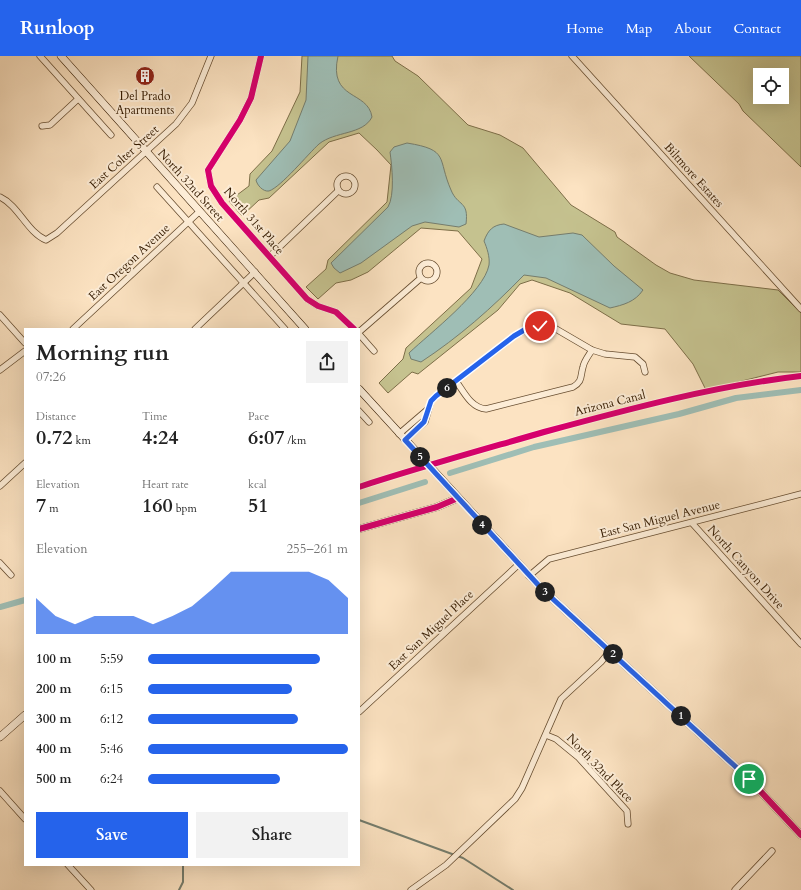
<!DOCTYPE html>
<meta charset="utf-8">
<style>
:root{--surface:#fff;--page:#f2f2f2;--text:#222;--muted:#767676;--accent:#2563eb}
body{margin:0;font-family:Cardo,serif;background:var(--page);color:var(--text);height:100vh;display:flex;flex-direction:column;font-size:15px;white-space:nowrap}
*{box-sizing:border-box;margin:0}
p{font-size:13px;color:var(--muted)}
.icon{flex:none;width:22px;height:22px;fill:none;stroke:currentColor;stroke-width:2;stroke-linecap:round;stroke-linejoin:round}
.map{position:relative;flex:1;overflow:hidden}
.sheet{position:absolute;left:24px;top:272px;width:336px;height:538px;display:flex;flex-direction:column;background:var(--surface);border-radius:0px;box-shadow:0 4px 16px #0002}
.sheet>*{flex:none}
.buttons{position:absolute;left:753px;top:12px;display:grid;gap:8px}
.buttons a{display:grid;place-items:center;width:36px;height:36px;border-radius:0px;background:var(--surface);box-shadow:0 4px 16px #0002;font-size:20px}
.pin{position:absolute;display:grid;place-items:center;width:34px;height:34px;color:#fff;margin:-17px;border:2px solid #fff;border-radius:50%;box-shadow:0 1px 4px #0007}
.km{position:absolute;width:20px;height:20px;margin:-10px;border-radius:50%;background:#222;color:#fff;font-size:11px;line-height:20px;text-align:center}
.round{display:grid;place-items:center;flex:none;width:42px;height:42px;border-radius:0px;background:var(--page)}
.head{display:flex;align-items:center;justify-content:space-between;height:68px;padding:0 12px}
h1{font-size:22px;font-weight:600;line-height:30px}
.figures{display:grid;grid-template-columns:repeat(3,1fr);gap:6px;height:68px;padding:4px 12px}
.figures div{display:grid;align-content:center}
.figures b{font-size:20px;font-weight:600}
.figures small{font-size:11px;font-weight:400}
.figures p{font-size:11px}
.chart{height:112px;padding:8px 12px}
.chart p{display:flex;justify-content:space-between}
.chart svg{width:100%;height:72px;margin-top:4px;fill:var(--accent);opacity:.7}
.action{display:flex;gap:8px;margin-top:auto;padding:8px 12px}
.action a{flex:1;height:46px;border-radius:0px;background:var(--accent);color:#fff;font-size:16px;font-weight:600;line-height:46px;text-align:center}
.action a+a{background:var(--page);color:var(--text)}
ul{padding:0 12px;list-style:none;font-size:13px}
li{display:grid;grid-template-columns:64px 48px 1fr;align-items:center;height:30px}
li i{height:10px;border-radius:5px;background:var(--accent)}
header{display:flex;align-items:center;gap:24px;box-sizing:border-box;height:56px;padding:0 20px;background:var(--accent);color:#fff}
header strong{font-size:19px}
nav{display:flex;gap:22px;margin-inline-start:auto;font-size:14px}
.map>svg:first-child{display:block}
.green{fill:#c5c28f;stroke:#7d6e48;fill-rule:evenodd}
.water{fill:#9fbeb5;stroke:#757d6d}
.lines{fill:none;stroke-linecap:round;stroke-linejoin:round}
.stream{stroke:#757d6d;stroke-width:2}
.canal{stroke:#9fbeb5;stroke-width:6}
.street-casing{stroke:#674d30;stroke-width:7}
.secondary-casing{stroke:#351b00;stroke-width:8}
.street{stroke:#fdedd7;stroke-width:5.5}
.secondary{stroke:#fdedd7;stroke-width:7}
.cycleway-casing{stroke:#fdedd7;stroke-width:8}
.cycleway{stroke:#d6006c;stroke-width:6}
.route-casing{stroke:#fff;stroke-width:8}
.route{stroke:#2563eb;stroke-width:5}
.labels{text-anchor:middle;stroke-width:4;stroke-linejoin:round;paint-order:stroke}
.poi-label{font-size:12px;fill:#351b00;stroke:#fdedd7}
.street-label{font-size:12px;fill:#351b00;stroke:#fdedd7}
</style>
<header>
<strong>Runloop</strong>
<nav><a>Home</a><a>Map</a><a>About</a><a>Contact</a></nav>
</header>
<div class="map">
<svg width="801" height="834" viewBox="0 0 801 834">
<rect width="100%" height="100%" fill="#fce3c2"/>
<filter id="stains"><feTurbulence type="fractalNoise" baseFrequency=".005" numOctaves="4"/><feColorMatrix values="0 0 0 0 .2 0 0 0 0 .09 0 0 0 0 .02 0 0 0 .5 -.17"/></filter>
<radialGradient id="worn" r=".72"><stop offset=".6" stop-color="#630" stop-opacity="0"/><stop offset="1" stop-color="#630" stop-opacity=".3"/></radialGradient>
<!-- green -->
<g class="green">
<path d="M302,0h90l3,5 23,15 50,49 32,10 23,13 48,57 44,27 2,5 39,28 14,8 24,7 84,10 23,23v59h-23l-72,18 -13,-26 -28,-35 -44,-5 -51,-31 -38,-13 -12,4 -22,26 -80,64 -6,-2 -24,21 -9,-10 24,-24 3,-11 65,-60 11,-29 -24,-28 -37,-3 -53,44 -17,8 -15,3 -18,16 -12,-12 20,-18 2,-9 59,-58 4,-37 -14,-15 -18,-17 -30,9 -60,56 -10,2 -17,16 -13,-15 20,-15 1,-12 22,-23 28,-59z"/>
<path d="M689,0h112v111l-58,-56 -4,-7zM760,19h22v22h-22z"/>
</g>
<!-- water -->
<g class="water">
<path d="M308,0h30c-10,45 30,34 34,61 -9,18 -37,14 -53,27 -11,10 -38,43 -50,47 -6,1 -12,-6 -13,-11l34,-39 16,-41z"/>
<path d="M407,87c43,7 30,15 44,47 7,17 18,10 15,34l-7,3 -34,-5 -13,4 -51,37 -21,10 -6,-5 -3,-5 57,-56c7,-12 4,-41 2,-55l4,-5z"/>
<path d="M504,168l35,13 34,-4 9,2 32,31 29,24c-8,12 -20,15 -33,18l-64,-30 -22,-3c-32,33 -65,62 -103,87l-10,-3 -2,-6c21,-20 75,-61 80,-88 1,-8 -2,-17 -5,-24 4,-11 9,-16 20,-17z"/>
</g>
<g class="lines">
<!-- stream -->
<g class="stream">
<path d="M359,764l104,38 50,32"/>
<path d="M179,834l4,-8v-17"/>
</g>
<!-- canal -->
<g class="canal">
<path d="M450,417l84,-26 145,-33 57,-16 65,-8"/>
<path d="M359,447l66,-21"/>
<path d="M0,551l25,-7"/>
</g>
<!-- street casing -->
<g class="street-casing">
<g id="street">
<path d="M40,0l71,79"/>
<path d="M261,0l-10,42 -11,22 -32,50 3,16 11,17 85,96 11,7 18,6 18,17"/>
<path d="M572,0l229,253"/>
<path d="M42,70l8,-1 28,-26"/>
<circle cx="346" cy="129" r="9"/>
<path d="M157,131l128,142"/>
<path d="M0,141c19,9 27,35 46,43l11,-7 119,-109 16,-21 19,-47"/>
<path d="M270,200l68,-65"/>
<circle cx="428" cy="216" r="9"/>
<path d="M0,259l25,28"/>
<path d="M73,273l127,-118"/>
<path d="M195,273l60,-57"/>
<path d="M359,276l62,-54"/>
<path d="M359,278l15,17"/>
<path d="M0,314l25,-19"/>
<path d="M456,325c8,11 15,27 30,28l87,-22c10,-6 7,-10 10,-20 1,-6 6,-12 9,-17"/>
<path d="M359,355l10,11"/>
<path d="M399,378l28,-24"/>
<path d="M405,384l20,-18 6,-21 5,-5 78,-60 19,-10h12l11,3 36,21 13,4 30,3 8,7 2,8"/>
<path d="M0,430l25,-23"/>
<path d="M692,467l109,121"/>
<path d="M0,507l11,12"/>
<path d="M529,520l20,-17 252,-65"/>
<path d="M359,656l159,-147"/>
<path d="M546,679l10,4 22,18 49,54 1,13"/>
<path d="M0,735l25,28"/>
<path d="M68,809l23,25"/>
<path d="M411,834l35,-25 69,-66 7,-11 39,-89 40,-37 9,-11"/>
<path d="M735,834l37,-39"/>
</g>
</g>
<!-- secondary casing -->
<g class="secondary-casing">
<g id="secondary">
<path d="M61,0l244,273"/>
<path d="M359,333l183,200 207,190 52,56"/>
<path d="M359,473l78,-22 21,-9"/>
<path d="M0,681l25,-22"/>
</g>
</g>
<!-- street -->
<use href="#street" class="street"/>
<!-- secondary -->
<use href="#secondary" class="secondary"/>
<!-- cycleway casing -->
<g class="cycleway-casing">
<g id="cycleway">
<path d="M261,0l-10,42 -11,22 -32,50 3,16 11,17 85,96 11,7 18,6 18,17"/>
<path d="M359,431c61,-20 123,-37 185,-55 85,-23 170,-46 257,-56"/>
<path d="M359,473l78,-22 21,-9 84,91 207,190 52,56"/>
</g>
</g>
<!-- cycleway -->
<use href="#cycleway" class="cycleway"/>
</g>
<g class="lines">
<!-- route casing -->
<g class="route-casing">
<path id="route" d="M540,270l-14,3 -12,7 -78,60 -5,5 -7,21 -19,18 137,149 207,190"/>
</g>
<!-- route -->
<use href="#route" class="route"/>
</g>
<!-- icons -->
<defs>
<g id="building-disc" transform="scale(1)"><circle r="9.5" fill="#8f2418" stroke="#fdedd7"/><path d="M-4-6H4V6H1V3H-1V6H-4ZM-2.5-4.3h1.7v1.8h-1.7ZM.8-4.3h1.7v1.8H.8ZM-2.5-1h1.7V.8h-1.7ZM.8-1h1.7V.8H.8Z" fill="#fff"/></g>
</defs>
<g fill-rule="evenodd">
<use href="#building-disc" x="145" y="20"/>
</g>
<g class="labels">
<!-- poi labels -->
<g class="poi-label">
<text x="145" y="44">Del Prado<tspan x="145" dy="14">Apartments</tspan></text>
</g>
<!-- street labels -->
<g class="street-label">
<text transform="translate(124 101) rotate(-42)" y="4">East Colter Street</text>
<text transform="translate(694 119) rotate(48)" y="4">Biltmore Estates</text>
<text transform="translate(191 129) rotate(48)" y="4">North 32nd Street</text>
<text transform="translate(254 165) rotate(49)" y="4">North 31st Place</text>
<text transform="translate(129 206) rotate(-43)" y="4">East Oregon Avenue</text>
<text transform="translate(610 347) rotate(-14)" y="4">Arizona Canal</text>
<text transform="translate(660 463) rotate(-14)" y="4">East San Miguel Avenue</text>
<text transform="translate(746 511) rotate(48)" y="4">North Canyon Drive</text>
<text transform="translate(431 574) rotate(-43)" y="4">East San Miguel Place</text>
<text transform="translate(600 712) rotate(46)" y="4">North 32nd Place</text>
</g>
</g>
<rect width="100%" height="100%" filter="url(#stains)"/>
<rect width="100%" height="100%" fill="url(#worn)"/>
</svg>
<div class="buttons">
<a><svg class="icon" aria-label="locate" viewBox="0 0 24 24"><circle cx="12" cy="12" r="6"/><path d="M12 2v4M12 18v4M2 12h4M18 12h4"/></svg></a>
</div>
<div class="pin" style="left:749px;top:723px;background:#1e9e55"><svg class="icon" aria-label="arrive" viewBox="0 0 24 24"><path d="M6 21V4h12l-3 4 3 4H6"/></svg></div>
<div class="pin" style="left:540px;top:270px;background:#d93025"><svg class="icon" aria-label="check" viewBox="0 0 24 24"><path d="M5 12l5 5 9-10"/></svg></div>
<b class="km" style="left:681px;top:660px">1</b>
<b class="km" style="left:613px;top:598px">2</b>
<b class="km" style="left:545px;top:536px">3</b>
<b class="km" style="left:482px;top:469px">4</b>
<b class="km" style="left:420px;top:401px">5</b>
<b class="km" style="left:447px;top:332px">6</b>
<section class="sheet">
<div class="head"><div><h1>Morning run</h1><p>07:26</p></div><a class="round"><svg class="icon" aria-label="share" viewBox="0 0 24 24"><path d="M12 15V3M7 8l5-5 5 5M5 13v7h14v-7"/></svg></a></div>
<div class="figures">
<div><p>Distance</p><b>0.72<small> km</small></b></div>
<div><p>Time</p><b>4:24</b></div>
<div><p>Pace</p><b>6:07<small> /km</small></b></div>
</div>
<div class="figures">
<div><p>Elevation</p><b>7<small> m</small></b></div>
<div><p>Heart rate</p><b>160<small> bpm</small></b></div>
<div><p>kcal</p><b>51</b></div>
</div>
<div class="chart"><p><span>Elevation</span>255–261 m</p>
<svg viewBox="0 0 160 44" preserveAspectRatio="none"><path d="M0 44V22L10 33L20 38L30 33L40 33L50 33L60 38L70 33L80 27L90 17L100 6L110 6L120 6L130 6L140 6L150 11L160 22V44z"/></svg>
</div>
<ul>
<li><b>100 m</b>5:59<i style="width:86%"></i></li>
<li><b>200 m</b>6:15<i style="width:72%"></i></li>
<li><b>300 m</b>6:12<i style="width:75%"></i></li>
<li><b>400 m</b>5:46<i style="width:100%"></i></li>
<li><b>500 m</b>6:24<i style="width:66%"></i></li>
</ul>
<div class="action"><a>Save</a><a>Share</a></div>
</section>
</div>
